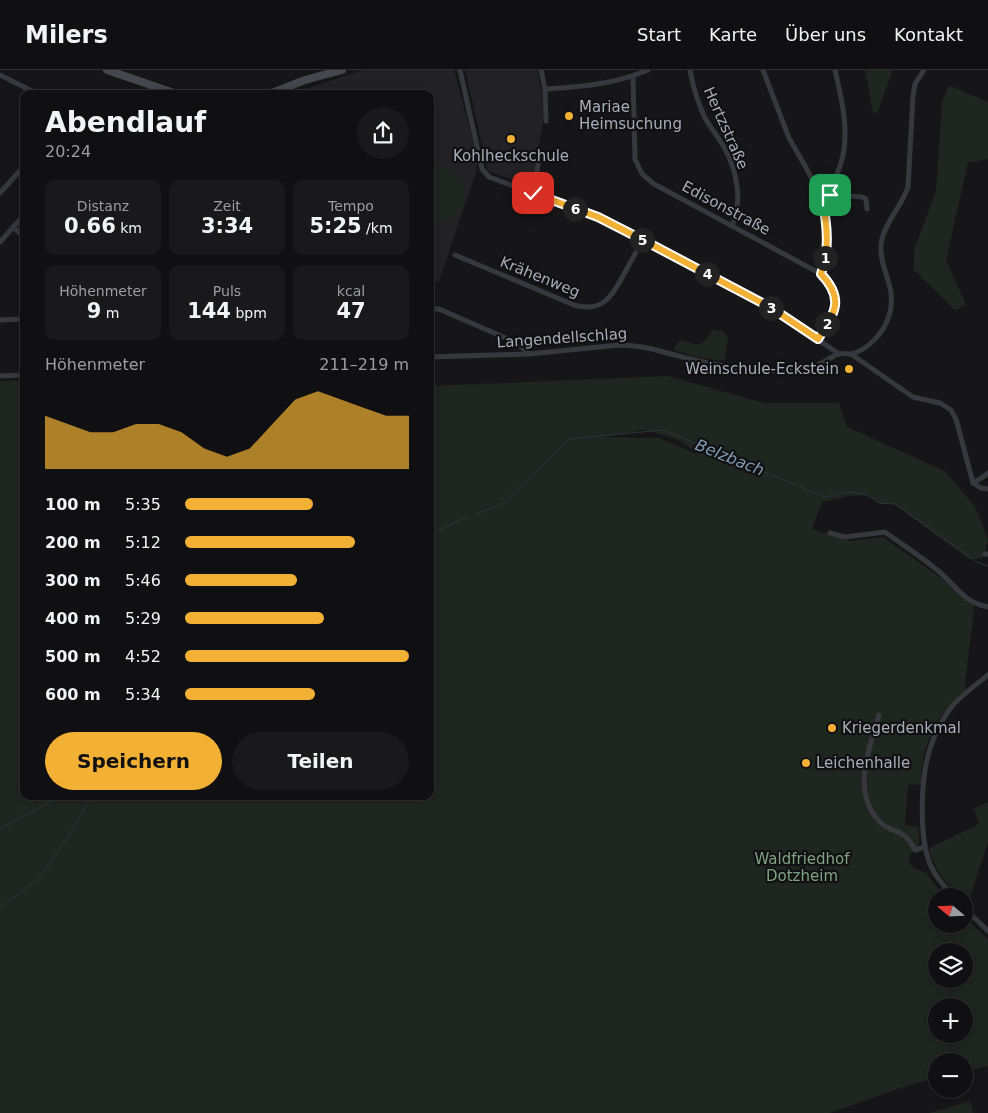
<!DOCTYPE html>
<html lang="de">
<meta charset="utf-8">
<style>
:root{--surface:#101012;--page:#19191b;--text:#f1f3f6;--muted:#9c9d9f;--line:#303032;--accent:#f2b134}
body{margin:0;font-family:"DejaVu Sans",sans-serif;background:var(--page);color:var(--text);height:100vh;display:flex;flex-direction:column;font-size:19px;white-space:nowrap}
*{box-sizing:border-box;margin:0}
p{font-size:16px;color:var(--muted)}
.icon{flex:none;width:28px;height:28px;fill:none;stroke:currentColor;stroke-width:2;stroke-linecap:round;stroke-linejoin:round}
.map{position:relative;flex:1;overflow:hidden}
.side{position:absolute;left:20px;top:20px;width:414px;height:710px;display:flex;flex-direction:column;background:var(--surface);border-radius:10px;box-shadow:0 2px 12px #0003,0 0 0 1px var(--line)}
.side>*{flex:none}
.needle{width:32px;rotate:289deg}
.tools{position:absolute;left:928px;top:818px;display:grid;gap:10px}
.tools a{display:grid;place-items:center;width:45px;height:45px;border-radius:50%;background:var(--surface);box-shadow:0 2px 12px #0003,0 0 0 1px var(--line);font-size:25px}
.pin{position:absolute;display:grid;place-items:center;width:42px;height:42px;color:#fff;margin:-21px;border-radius:10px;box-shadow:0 2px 8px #0006}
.km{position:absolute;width:25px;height:25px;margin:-12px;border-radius:50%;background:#222;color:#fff;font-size:14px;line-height:25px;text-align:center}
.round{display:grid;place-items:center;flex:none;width:52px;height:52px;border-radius:26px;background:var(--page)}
.overview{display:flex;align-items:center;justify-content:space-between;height:85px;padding:0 25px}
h1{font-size:28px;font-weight:600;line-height:38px}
.figures{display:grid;grid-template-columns:repeat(3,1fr);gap:8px;height:85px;padding:5px 25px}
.figures div{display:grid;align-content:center;border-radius:10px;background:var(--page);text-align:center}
.figures b{font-size:21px;font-weight:600}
.figures small{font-size:14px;font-weight:400}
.figures p{font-size:14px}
.chart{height:140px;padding:10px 25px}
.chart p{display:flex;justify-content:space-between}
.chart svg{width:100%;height:90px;margin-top:5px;fill:var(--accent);opacity:.7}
.cta{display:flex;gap:10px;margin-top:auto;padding:10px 25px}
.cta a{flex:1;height:58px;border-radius:30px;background:var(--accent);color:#111;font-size:20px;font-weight:600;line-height:58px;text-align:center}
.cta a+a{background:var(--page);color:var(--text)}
ul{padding:0 25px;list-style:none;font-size:16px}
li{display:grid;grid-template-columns:80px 60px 1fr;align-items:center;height:38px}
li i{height:12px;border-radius:6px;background:var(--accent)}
header{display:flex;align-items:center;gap:30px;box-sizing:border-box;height:70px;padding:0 25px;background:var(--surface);border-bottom:1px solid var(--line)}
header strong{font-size:24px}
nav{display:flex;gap:28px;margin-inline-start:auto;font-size:18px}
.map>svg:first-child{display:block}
.built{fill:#222225}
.green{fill:#1e261f;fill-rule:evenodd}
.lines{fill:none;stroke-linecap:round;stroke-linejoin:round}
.stream{stroke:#2c353c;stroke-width:1}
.street{stroke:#37383d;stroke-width:5}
.secondary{stroke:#45474d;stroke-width:8}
.route-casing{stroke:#fff;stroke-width:10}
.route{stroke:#f2b134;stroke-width:6}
.poi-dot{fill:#f2b134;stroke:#111113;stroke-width:2}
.labels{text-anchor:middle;stroke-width:4.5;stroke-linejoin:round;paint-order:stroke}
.poi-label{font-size:15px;fill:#a8adb8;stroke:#111113;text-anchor:start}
.street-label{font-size:15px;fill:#a8adb8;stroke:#111113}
.park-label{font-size:15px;fill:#7fa381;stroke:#111113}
.water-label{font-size:16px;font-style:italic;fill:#7f9bb3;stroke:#111113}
</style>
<header>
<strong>Milers</strong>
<nav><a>Start</a><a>Karte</a><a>Über uns</a><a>Kontakt</a></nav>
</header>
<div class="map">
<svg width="988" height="1043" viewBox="0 0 988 1043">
<rect width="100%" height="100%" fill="#161618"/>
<!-- built -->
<g class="built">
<path d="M363,0h91l24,90 -3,15 -36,107h-9v-188h-140z"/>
<path d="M465,0h72l5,24 1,28 -11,64 -44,-15z"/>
</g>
<!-- green -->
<g class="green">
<path d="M865,0h28l-16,43h-4z"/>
<path d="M949,15l39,17v57l-20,4 -22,97 20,45 -11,5 -41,-40v-20l22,-59 6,-89z"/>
<path d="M430,94c8,1 16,2 23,7 26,18 7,57 -23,52z"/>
<path d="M712,260l11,1 5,6 -3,24 -28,-4 -23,-7 1,-5 6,-5c18,6 21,8 31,-10z"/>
<path d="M668,306l96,27h75l8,24 98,44 31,37 12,32 -5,18 -14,1 -75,-55h-14l-13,-9 -18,1 -27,6 -10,27 39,12 32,-4 92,65 -10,82 2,4c-21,18 -39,44 -44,72 -2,8 -2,16 -2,24l-13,1 -3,40 14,2v17c-7,8 -13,11 -8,22l7,4 9,3 3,6 15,17h-9v28h28v-8l24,23v127l-24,6v-11h-28v17l-33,9 -73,26h-830v-732l24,-1v416h406v-410zM645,360l34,10 20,15 -40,-17 -56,-1zM936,881h28v28h-28zM936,936h28v28h-28z"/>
<path d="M988,732v39l-20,64 -4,-4v-5h-5c-15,-14 -25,-28 -30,-48l50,-24 -5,-16z"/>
<path d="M970,1031l3,12h-44z"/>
</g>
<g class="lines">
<!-- stream -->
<g class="stream">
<path d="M476,444l28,-11 65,-64 94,-9 162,67 23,-5 19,3 13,8 15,1 84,59 9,3"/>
<path d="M430,464l35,-16"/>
<path d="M0,759l55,-30 2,-3"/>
<path d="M0,838l38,-29 31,-43 22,-40"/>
</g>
<!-- street -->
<g class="street">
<path d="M460,0l22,99 7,8 109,40 172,90 69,47"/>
<path d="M541,0l4,19c36,-2 70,-5 103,-19"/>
<path d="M690,0c3,17 8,33 15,48 6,10 13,19 19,29 13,23 19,55 8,79"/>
<path d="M763,0l26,68 15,26 17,32 3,11 2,26 -1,25 -4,16"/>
<path d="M0,5l38,19"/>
<path d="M633,7l2,82 7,15 12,10 167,90c24,25 13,39 -3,65"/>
<path d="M545,19l1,32"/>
<path d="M0,123l24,-27"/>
<path d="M533,123l6,-34"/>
<path d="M824,124l38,3 4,2 1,10"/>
<path d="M821,126c8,-5 12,-13 16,-22 15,-33 6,-70 -2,-104"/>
<path d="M13,157l11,10"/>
<path d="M0,172l24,-27"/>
<path d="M455,185l119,50c28,8 38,-8 50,-31 6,-11 12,-22 19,-34"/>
<path d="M430,239h9l78,34 12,11"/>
<path d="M0,250l24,-1"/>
<path d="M851,284l62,43 27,6 11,7 5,9 17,64 8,5 7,1"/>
<path d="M430,287l99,-3 90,-9c24,0 44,7 67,13 37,9 87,18 125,9 10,-2 18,-9 27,-13 4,-1 8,0 12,0 18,-3 34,-22 39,-38 9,-29 -10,-46 -8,-71 1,-19 21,-39 27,-58l5,-91 2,-12 9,-14"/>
<path d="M0,306l24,-1"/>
<path d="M973,413l10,-6 5,-4"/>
<path d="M830,463l15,4 40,-5c19,14 42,28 59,44 16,15 21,26 44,31"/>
<path d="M985,484h3"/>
<path d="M879,645c-10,35 -29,80 3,109 7,6 18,7 24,13 4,3 6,9 9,13l10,-3"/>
<path d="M953,826c-10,-11 -21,-23 -25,-38 -8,-24 -7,-73 -1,-98 4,-19 14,-40 26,-55 10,-11 24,-21 35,-30"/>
<path d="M964,838l24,23"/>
</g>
<!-- secondary -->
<g class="secondary">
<path d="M107,0l70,24"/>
<path d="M269,24l36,-14 37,-10"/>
</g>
</g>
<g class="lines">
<!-- route casing -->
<g class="route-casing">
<path id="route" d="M533,123l65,24 45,23 127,67 48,32c17,-26 27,-40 3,-65 9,-24 6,-54 0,-78l3,-2 6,1"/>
</g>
<!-- route -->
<use href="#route" class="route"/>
</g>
<!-- markers -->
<g class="poi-dot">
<circle cx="569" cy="46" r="5"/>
<circle cx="511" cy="69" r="5"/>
<circle cx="849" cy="299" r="5"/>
<circle cx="832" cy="658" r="5"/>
<circle cx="806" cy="693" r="5"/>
</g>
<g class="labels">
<!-- poi labels -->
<g class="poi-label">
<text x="579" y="42">Mariae<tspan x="579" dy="17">Heimsuchung</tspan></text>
<text x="511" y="91" text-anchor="middle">Kohlheckschule</text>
<text x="839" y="304" text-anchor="end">Weinschule-Eckstein</text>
<text x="842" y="663">Kriegerdenkmal</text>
<text x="816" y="698">Leichenhalle</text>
</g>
<!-- street labels -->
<g class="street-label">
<text transform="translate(726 58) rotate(66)" y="5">Hertzstraße</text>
<text transform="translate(726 138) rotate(28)" y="5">Edisonstraße</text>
<text transform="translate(540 207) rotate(22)" y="5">Krähenweg</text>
<text transform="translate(562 268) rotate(-4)" y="5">Langendellschlag</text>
</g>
<!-- park labels -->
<g class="park-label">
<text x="802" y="794">Waldfriedhof<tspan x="802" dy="17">Dotzheim</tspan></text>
</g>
<!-- water labels -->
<g class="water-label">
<text transform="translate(730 387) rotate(22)" y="6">Belzbach</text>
</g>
</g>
</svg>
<div class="tools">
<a><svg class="needle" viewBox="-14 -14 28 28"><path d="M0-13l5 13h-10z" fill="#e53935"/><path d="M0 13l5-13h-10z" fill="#9c9d9f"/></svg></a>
<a><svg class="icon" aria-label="layers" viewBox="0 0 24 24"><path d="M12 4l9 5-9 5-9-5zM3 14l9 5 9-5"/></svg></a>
<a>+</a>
<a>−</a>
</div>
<div class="pin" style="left:830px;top:125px;background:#1e9e55"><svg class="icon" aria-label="arrive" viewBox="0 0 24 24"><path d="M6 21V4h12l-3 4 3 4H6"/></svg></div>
<div class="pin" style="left:533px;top:123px;background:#d93025"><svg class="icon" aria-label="check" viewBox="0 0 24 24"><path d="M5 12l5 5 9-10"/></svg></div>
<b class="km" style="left:825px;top:188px">1</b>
<b class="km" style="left:827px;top:254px">2</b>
<b class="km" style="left:771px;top:238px">3</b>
<b class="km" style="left:707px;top:204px">4</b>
<b class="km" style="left:642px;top:170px">5</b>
<b class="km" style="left:575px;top:139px">6</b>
<section class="side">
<div class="overview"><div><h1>Abendlauf</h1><p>20:24</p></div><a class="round"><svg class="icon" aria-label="share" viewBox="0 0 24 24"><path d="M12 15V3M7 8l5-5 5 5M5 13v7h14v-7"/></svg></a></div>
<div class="figures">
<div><p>Distanz</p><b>0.66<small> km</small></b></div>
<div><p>Zeit</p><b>3:34</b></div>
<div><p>Tempo</p><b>5:25<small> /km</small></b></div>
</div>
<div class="figures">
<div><p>Höhenmeter</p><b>9<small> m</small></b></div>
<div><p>Puls</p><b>144<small> bpm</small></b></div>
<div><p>kcal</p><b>47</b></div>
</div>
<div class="chart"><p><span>Höhenmeter</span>211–219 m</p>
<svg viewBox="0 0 160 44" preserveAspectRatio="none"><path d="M0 44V18L10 22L20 26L30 26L40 22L50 22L60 26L70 34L80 38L90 34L100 22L110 10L120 6L130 10L140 14L150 18L160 18V44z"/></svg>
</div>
<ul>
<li><b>100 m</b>5:35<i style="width:57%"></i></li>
<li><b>200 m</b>5:12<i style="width:76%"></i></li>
<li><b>300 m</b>5:46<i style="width:50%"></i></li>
<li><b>400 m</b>5:29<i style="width:62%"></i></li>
<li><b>500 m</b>4:52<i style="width:100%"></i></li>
<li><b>600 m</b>5:34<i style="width:58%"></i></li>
</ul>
<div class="cta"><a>Speichern</a><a>Teilen</a></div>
</section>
</div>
